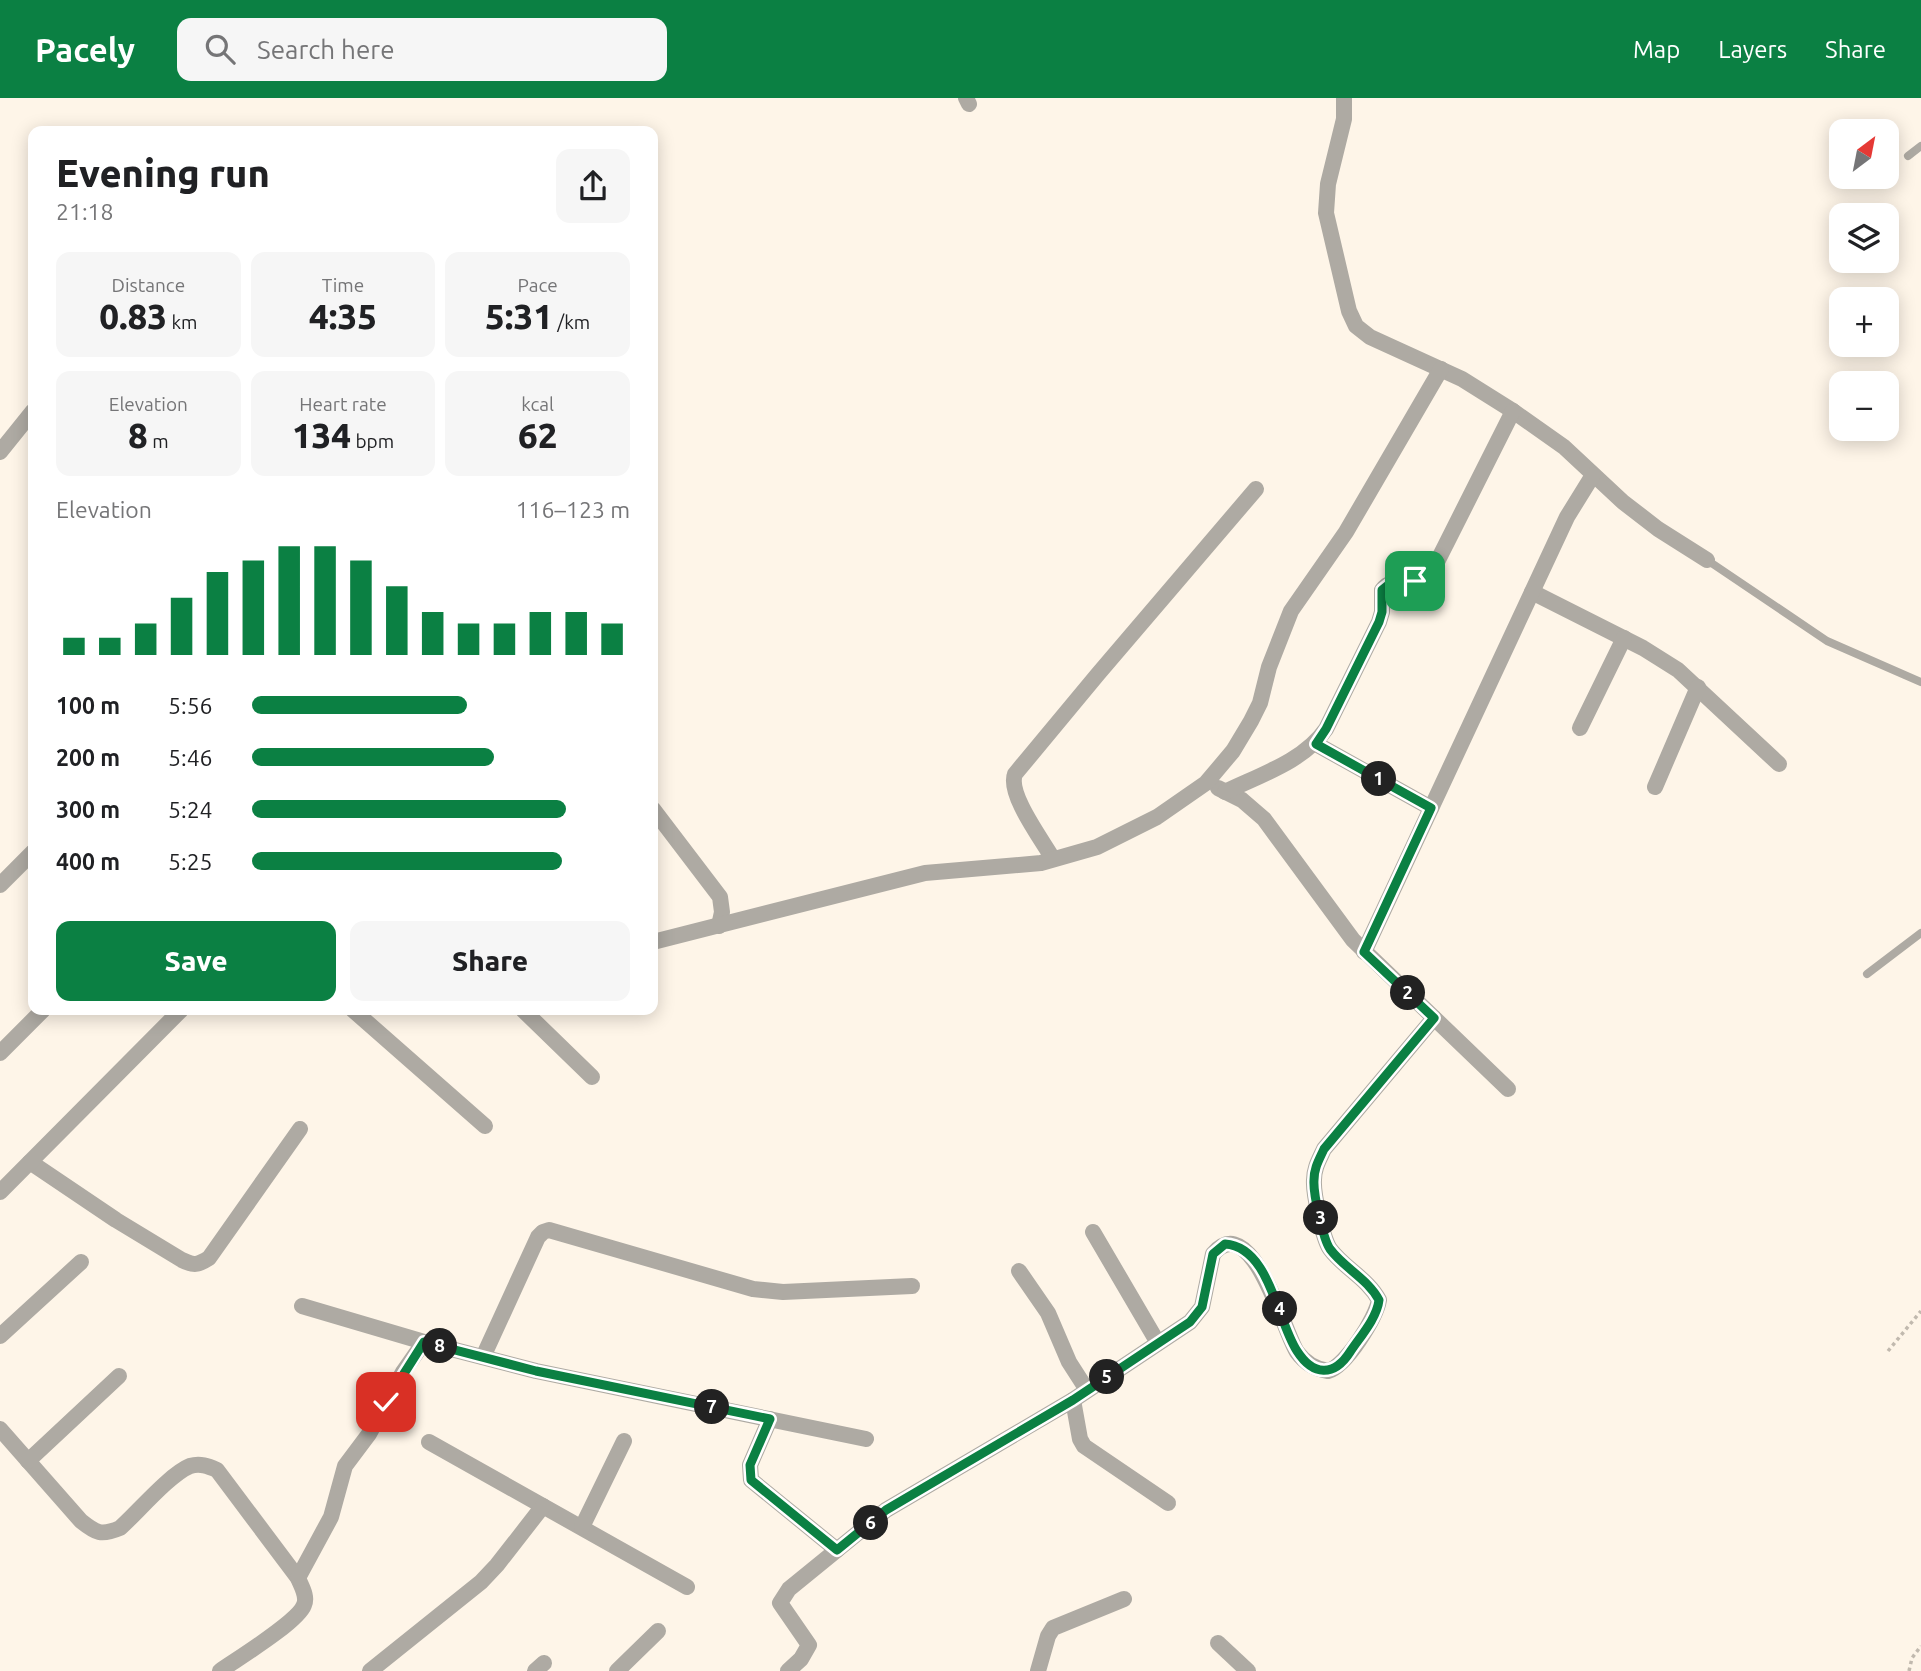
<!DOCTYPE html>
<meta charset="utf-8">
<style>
:root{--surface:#fff;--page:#f6f6f6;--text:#202124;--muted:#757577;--accent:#0b8043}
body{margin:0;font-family:Ubuntu,sans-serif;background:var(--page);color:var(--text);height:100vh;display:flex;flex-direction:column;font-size:26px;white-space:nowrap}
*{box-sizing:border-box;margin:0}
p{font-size:23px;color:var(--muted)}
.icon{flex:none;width:38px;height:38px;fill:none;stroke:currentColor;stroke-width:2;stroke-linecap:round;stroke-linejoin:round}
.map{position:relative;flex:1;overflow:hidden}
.sheet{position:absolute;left:28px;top:28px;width:630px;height:889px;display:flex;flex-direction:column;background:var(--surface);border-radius:14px;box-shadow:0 4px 18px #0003}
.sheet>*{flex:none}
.needle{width:46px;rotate:32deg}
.buttons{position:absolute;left:1829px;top:21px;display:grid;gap:14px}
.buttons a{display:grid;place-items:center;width:70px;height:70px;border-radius:14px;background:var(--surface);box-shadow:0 4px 18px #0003;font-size:35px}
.pin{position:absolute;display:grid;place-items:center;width:60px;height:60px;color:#fff;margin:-30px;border-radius:14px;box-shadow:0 4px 10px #0006}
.km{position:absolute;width:35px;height:35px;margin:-18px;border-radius:50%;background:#222;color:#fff;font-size:19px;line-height:35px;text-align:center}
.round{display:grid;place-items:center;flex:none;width:74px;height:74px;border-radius:14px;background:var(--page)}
.headline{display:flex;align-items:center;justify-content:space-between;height:119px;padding:0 28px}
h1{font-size:38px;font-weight:800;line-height:52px}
.metrics{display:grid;grid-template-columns:repeat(3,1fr);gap:10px;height:119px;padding:7px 28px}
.metrics div{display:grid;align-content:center;border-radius:14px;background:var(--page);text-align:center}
.metrics b{font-size:35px;font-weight:800}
.metrics small{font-size:19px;font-weight:400}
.metrics p{font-size:19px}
.chart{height:196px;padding:14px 28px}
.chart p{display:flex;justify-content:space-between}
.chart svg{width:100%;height:126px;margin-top:7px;stroke:var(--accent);stroke-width:6}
.primary-button{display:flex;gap:14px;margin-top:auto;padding:14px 28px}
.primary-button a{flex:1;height:80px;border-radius:14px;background:var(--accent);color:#fff;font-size:28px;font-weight:800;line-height:80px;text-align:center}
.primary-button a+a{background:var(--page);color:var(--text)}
ul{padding:0 28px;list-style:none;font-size:23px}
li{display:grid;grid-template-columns:112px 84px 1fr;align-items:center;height:52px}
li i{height:18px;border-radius:9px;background:var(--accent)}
header{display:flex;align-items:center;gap:42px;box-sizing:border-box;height:98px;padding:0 35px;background:var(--accent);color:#fff}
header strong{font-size:33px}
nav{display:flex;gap:38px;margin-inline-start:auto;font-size:24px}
.search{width:490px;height:63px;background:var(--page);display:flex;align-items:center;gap:18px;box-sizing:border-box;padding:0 24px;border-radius:14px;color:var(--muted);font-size:26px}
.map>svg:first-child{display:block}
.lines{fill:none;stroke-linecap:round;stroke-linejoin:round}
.path{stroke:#c1b9ae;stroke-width:3.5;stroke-dasharray:3.5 3.5;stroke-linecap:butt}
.lane{stroke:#aeaaa3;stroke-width:8}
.street{stroke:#aeaaa3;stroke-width:16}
.route-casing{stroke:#fff;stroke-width:14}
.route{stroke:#0b8043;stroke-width:9}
</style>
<header>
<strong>Pacely</strong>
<div class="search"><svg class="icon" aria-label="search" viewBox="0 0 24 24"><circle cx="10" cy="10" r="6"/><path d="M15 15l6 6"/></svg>Search here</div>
<nav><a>Map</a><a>Layers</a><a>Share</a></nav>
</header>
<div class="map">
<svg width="1921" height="1573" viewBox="0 0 1921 1573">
<rect width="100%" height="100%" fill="#fef5e8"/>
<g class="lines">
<!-- path -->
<g class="path">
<path d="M1888,1253l33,-40"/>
<path d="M1909,1573l3,-13 9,-12"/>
</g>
<!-- lane -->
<g class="lane">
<path d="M1908,58l13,-10"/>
<path d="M1707,462l120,81 94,41"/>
<path d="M1867,876l54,-41"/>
</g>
<!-- street -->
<g class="street">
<path d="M966,0l3,6"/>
<path d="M1344,0v21l-16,65 -2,29 23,98 7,15 14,11 92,42 51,32 51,36 59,55 35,27 49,31"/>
<path d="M0,354l33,-41"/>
<path d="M1532,494l111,56 35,22 101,94"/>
<path d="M1580,630l44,-90"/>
<path d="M1316,646l115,64"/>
<path d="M1655,689l43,-100"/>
<path d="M1218,690l24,12 22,19 89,121 155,149"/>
<path d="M1225,694c35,-17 79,-31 101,-63l53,-107 3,-10v-22c13,-17 35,-2 49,-16l82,-163"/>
<path d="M653,711l67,88 2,15 -3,14"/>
<path d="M1053,761c-10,-18 -46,-65 -38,-85l83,-100 158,-185"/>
<path d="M0,787l33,-33"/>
<path d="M653,844l272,-69 116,-10 56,-16 60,-30 49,-34 27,-32 18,-30 9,-18 9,-36 22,-56 55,-79 95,-163"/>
<path d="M1364,854l203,-435 26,-42"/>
<path d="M353,912l132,116"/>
<path d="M523,912l69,67"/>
<path d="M0,955l43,-43"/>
<path d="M30,1064l86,58 66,40c12,6 16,5 27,-2l91,-129"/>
<path d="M0,1094l181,-182"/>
<path d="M1093,1134l65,111"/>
<path d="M1019,1173l29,42 21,49 18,28"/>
<path d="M302,1208l122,36 112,29 330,68"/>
<path d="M0,1238l81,-74"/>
<path d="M483,1259l55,-120 5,-5 6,-2 204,59 30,3 129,-6"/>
<path d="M1073,1302l7,39 4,7 84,57"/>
<path d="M770,1321l-20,46 1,15 86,70"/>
<path d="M0,1331l81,92c15,12 20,15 39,7 17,-15 50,-54 70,-62 10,-3 18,0 27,4l81,108c3,8 10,18 6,27 -6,17 -67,54 -84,66"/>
<path d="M429,1344l258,145"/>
<path d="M28,1363l91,-85"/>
<path d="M582,1429l42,-86"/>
<path d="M298,1480l33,-61 14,-51 24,-32 34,-62 21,-30"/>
<path d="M1218,1545l30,28"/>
<path d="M370,1573l111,-89 16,-17 46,-59"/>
<path d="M535,1573l9,-8"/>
<path d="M617,1573l41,-40"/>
<path d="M788,1573l13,-12 8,-14 -29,-42 9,-14 97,-79 187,-110 117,-78 12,-15 11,-53c39,-46 71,79 84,98 8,11 18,17 31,19 18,-5 48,-53 51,-71 -11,-21 -35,-32 -49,-51 -7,-10 -17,-56 -16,-69 0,-12 5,-20 10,-31l110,-131"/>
<path d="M1038,1573l10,-35 5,-8 71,-29"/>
</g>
</g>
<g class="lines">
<!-- route casing -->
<g class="route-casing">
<path id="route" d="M386,1304l38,-60 112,29 234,48 -20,46 1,15 86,70 49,-40 187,-110 117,-78 12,-15 11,-53 12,-10c45,3 52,77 72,107 16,25 37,26 53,1 10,-15 27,-34 29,-52 -11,-21 -35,-32 -49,-51 -7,-10 -17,-56 -16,-69 0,-12 5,-20 10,-31l110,-131 -70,-66 67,-144 -115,-64 10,-15 53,-107 3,-10v-22l10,-8 23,-1"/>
</g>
<!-- route -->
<use href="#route" class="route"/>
</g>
</svg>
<div class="buttons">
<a><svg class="needle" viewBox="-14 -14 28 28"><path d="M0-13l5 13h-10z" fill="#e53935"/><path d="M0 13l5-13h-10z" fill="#757577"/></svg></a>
<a><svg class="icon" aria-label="layers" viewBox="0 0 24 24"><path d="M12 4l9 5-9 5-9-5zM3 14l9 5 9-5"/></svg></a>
<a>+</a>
<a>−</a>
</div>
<div class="pin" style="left:1415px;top:483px;background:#1e9e55"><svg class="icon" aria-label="arrive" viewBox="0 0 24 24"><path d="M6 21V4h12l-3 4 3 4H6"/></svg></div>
<div class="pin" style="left:386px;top:1304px;background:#d93025"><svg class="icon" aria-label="check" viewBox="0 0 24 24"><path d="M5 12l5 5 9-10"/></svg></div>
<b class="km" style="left:1379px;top:681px">1</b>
<b class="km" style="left:1408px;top:895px">2</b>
<b class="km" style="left:1321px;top:1120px">3</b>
<b class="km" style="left:1280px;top:1211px">4</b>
<b class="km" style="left:1107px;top:1279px">5</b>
<b class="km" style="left:871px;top:1425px">6</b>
<b class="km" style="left:712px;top:1309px">7</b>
<b class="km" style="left:440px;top:1248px">8</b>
<section class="sheet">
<div class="headline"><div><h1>Evening run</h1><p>21:18</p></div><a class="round"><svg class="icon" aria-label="share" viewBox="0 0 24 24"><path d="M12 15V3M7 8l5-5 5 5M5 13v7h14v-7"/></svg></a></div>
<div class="metrics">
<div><p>Distance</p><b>0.83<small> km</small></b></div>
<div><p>Time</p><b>4:35</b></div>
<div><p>Pace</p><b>5:31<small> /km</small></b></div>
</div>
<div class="metrics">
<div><p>Elevation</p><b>8<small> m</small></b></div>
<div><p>Heart rate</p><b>134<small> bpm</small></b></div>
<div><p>kcal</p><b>62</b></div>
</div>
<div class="chart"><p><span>Elevation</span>116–123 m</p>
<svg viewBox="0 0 160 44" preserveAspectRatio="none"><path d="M5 44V38M15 44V38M25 44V33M35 44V24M45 44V15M55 44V11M65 44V6M75 44V6M85 44V11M95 44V20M105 44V29M115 44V33M125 44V33M135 44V29M145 44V29M155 44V33"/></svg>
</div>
<ul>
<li><b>100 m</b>5:56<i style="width:57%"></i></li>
<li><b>200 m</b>5:46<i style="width:64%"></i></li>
<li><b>300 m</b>5:24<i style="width:83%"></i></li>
<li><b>400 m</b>5:25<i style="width:82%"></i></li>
</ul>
<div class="primary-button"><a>Save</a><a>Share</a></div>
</section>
</div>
